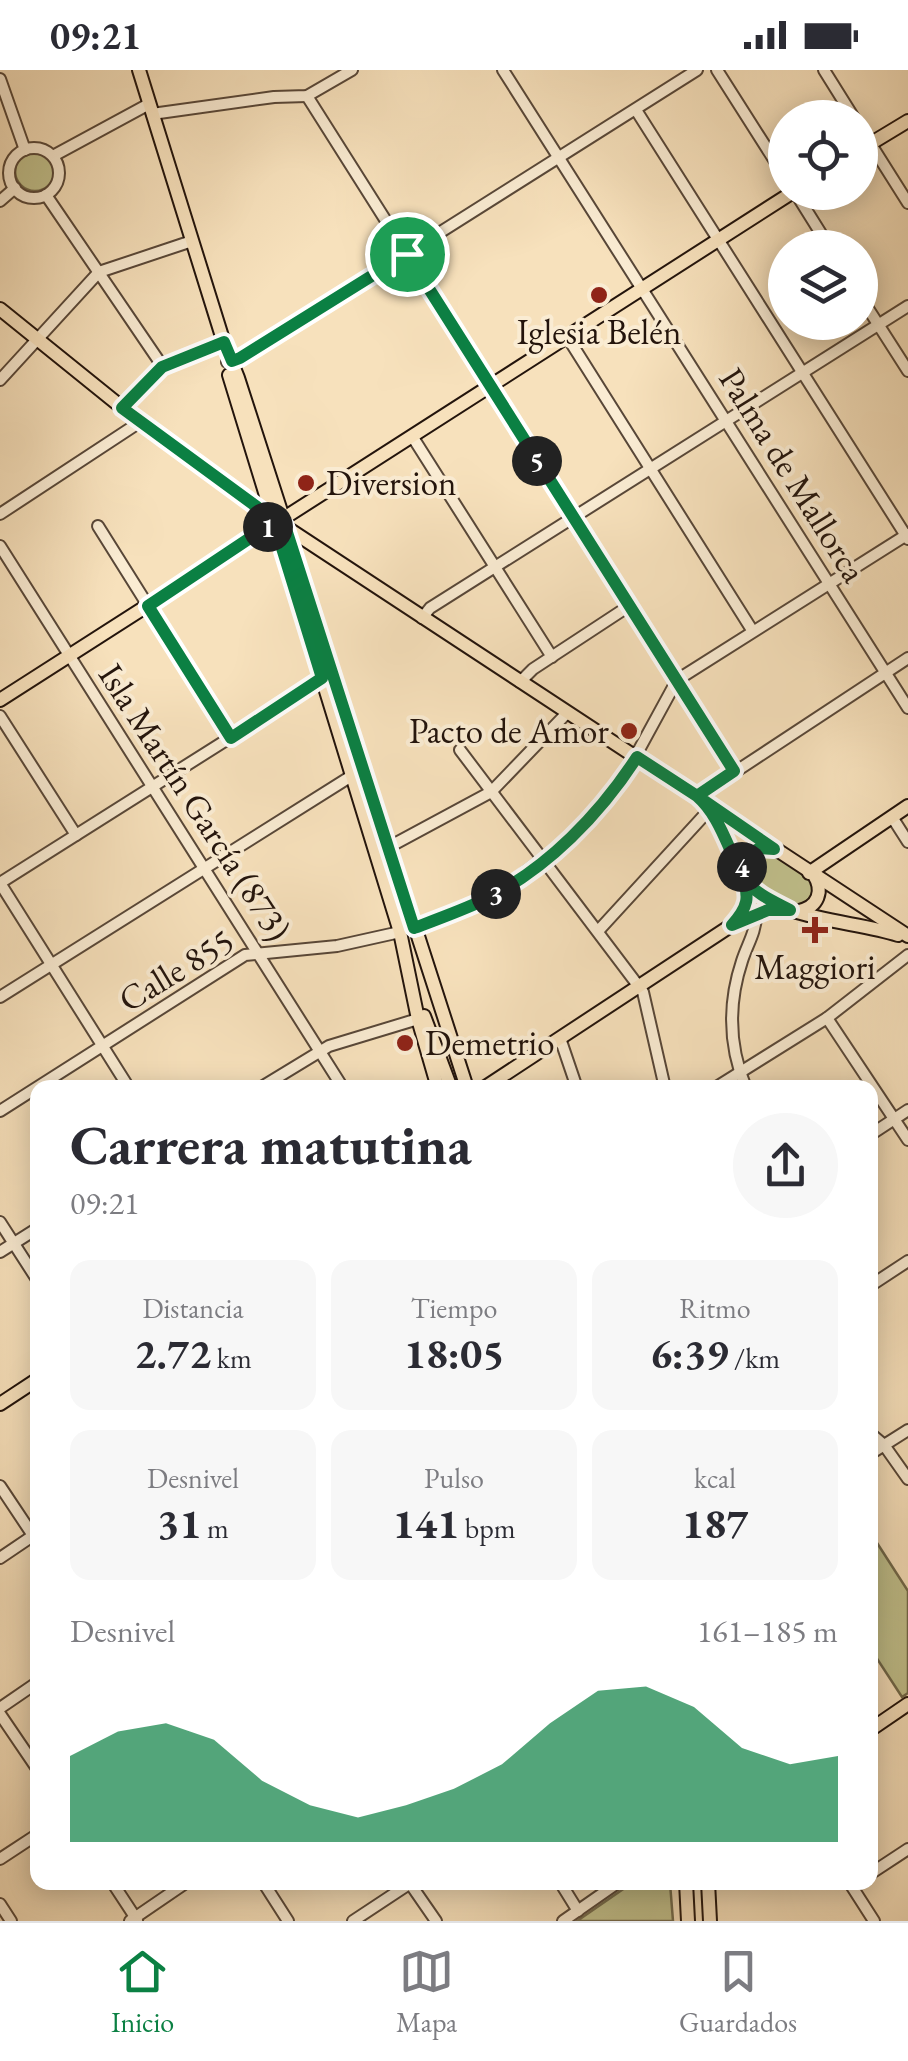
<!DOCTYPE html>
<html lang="es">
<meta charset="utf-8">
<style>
:root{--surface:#fff;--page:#f7f7f7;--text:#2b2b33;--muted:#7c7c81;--line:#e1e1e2;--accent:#0b8043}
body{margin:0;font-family:"EB Garamond",serif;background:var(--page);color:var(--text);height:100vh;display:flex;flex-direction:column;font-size:38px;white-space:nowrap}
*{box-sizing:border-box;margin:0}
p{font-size:32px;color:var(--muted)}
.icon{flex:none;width:55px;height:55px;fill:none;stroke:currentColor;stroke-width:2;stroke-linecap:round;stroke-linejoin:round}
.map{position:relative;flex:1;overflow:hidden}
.panel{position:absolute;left:30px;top:1010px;width:848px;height:810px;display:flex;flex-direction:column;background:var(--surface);border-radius:20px;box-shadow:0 5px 25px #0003}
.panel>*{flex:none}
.fabs{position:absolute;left:768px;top:30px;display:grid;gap:20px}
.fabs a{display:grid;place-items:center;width:110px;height:110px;border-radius:50%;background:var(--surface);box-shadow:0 5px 25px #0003;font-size:50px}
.pin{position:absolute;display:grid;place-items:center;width:85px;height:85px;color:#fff;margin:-42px;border:5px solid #fff;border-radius:50%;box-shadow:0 2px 10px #0007}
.km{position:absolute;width:50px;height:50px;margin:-25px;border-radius:50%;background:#222;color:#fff;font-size:28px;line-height:50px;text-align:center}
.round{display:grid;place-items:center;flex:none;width:105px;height:105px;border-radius:52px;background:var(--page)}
.headline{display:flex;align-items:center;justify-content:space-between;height:170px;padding:0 40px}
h1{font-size:55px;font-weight:700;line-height:75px}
.figures{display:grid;grid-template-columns:repeat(3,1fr);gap:15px;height:170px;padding:10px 40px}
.figures div{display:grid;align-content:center;border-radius:20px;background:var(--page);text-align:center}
.figures b{font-size:42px;font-weight:700}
.figures small{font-size:28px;font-weight:400}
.figures p{font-size:28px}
.chart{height:280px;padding:20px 40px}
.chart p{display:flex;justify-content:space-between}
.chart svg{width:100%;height:180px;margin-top:10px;fill:var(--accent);opacity:.7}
.status{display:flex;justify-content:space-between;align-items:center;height:70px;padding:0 50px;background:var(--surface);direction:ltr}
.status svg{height:28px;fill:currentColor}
.menu{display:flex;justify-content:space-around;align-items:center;height:140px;border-top:2px solid var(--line);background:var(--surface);font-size:28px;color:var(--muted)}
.menu a{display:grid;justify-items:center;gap:5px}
.menu .on{color:var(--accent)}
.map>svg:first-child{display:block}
.green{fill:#c1c18d;stroke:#726a4c;stroke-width:2.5}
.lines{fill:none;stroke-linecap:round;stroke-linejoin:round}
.minor-casing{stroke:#584738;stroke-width:14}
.major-casing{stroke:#23140c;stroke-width:16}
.minor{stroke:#faecd3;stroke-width:10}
.major{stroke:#f7e1bc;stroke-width:12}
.route-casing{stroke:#fff;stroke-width:20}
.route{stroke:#0b8043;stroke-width:12}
.poi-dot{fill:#8f2418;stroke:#faecd3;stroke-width:4}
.labels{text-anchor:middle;stroke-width:8;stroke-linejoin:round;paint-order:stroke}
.poi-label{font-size:35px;fill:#23140c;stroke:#faecd3}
.street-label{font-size:35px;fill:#23140c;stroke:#faecd3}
</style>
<div class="status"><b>09:21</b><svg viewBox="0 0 49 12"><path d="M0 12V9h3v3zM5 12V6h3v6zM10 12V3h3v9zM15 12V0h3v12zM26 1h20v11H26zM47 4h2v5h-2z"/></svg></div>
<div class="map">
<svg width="908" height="1851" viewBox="0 0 908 1851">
<rect width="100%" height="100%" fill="#f7e1bc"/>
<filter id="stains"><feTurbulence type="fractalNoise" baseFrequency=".002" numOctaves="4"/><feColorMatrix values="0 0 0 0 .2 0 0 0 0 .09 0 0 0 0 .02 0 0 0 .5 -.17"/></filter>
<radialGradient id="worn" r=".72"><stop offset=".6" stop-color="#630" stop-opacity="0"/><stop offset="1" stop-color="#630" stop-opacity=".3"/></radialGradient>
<!-- green -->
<g class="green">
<circle cx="35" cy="101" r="20"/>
<path d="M768,782l44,27 3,14 -15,15c-23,-7 -48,-20 -54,-44l5,-8z"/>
<path d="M870,1462l38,59v102l-6,4 -32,-49z"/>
<path d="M632,1813h38l3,38h-96z"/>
</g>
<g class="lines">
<!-- minor casing -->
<g class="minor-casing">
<g id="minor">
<path d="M503,0l405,638"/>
<path d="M717,0l68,107"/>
<path d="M824,0l30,48"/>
<path d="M0,9l25,71"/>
<path d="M307,26l427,675"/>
<path d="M636,40l272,429"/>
<path d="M152,44l122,-17 33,-1 45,-26"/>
<path d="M860,57l48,76"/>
<circle cx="34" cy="103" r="25"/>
<path d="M53,86l96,-52"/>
<path d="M795,122l35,56"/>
<path d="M46,125l117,172"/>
<path d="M0,131l15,-13"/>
<path d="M860,226l48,75"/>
<path d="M568,268l184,292"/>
<path d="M227,292l19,-7 451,-285"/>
<path d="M0,310l99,-108 93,-31"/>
<path d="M122,337l41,-40 61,-24"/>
<path d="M412,366l140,221"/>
<path d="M0,444l140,-92"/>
<path d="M98,456l133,212"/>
<path d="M0,476l343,542"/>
<path d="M422,548l8,-10 478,-302"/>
<path d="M520,612l13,-13 96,-63"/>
<path d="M0,646l76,119"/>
<path d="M460,680l183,242 22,96"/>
<path d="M697,727l211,-139"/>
<path d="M892,747l16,25"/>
<path d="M387,778l104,-56 76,-79"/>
<path d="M0,813l323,-204"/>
<path d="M0,813l129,205"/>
<path d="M414,858l82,-34 75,-56 51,-57 55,-101 231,-146"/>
<path d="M599,860l110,-120"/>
<path d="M0,927l353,-222"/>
<path d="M827,948l81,122"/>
<path d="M560,968l17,50"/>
<path d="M260,1018l69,-42 89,-27"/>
<path d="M715,1018l112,-70 81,-63"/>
<path d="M746,1018c-17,-41 -18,-85 -4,-127 5,-16 14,-29 14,-46"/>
<path d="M0,1041l245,-156 92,-9 63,-14"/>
<path d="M870,1065l38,-25"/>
<path d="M0,1152l38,59"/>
<path d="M0,1182l38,-24"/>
<path d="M870,1216l38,-25"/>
<path d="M870,1363l14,12 24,34"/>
<path d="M870,1384l38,-24"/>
<path d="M0,1416l38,57"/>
<path d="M0,1488l37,-25"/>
<path d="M0,1638l38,-26"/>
<path d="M0,1644l38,56"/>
<path d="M0,1789l38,-25"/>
<path d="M870,1804l38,-25"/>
<path d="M112,1812l25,38"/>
<path d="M263,1812l25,39"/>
<path d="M409,1812l27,39"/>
<path d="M560,1812l18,29"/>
<path d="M849,1812l25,39"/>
<path d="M0,1834l11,17"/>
<path d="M130,1851l57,-39"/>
<path d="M353,1851l59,-39"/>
<path d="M563,1851l56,-39"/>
</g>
</g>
<!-- major casing -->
<g class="major-casing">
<g id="major">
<path d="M139,0l85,273 14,35 229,710"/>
<path d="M860,80l48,-29"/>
<path d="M0,239l140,113 132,96 636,418"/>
<path d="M229,305l171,557 18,87 20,69"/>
<path d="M0,630l793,-508"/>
<path d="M706,735c17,23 24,52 41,76 29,40 107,39 151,54"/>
<path d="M743,802c-1,-19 13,-28 31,-23"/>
<path d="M809,803l99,-67"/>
<path d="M799,841c19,-4 25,-20 15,-36"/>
<path d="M734,853l12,-16 -1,-28"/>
<path d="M424,946l27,72"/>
<path d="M484,1018l248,-163 36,-15h23"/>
<path d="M0,1334l38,-25"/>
<path d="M870,1660l38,-26"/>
<path d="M686,1812l2,39"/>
<path d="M708,1812l2,39"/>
</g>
</g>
<!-- minor -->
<use href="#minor" class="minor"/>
<!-- major -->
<use href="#major" class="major"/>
</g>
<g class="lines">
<!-- route casing -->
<g class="route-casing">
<path id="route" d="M407,184l-167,104 -8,3 -8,-19 -62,25 -40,41 150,110 2,4 -126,84 83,132 91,-60 -48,-156 11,4 129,402c24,-9 49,-18 72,-29 62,-31 114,-85 151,-142l60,39c25,22 31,56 48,83 10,15 30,23 45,31h-22l-36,15c30,-33 3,-38 13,-69l15,-8 14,1 -77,-53 37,-25 -327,-517"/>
</g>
<!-- route -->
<use href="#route" class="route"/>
</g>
<!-- markers -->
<g class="poi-dot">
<circle cx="599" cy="225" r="10"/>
<circle cx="306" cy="413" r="10"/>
<circle cx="629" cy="661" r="10"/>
<path d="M810 845h10v10h10v10h-10v10h-10v-10h-10v-10h10z"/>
<circle cx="405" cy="973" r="10"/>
</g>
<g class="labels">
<!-- poi labels -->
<g class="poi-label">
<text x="599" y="274">Iglesia Belén</text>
<text x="326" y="425" text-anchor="start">Diversion</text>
<text x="609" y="673" text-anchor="end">Pacto de Amor</text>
<text x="815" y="909">Maggiori</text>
<text x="425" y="985" text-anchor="start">Demetrio</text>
</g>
<!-- street labels -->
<g class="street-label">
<text transform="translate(793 405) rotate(58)" y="12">Palma de Mallorca</text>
<text transform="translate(195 732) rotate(57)" y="12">Isla Martín García (873)</text>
<text transform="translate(176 900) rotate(-31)" y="12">Calle 855</text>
</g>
</g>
<rect width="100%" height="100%" filter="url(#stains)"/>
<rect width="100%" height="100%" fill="url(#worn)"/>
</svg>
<div class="fabs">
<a><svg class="icon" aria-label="locate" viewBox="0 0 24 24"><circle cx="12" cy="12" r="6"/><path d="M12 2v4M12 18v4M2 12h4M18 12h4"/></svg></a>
<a><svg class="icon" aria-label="layers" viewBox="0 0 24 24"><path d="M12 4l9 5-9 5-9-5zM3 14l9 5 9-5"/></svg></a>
</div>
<div class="pin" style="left:407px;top:184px;background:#1e9e55"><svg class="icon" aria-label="arrive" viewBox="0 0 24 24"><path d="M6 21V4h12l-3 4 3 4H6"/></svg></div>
<b class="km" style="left:268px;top:457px">1</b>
<b class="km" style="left:496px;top:824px">3</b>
<b class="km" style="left:742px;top:797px">4</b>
<b class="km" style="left:537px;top:391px">5</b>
<section class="panel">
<div class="headline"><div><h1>Carrera matutina</h1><p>09:21</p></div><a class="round"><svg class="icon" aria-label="share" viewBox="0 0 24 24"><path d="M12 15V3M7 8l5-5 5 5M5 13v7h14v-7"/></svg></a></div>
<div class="figures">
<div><p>Distancia</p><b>2.72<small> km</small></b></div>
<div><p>Tiempo</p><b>18:05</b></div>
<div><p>Ritmo</p><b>6:39<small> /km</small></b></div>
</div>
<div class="figures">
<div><p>Desnivel</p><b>31<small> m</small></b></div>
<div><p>Pulso</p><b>141<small> bpm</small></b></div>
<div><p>kcal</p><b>187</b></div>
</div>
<div class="chart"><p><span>Desnivel</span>161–185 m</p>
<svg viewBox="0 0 160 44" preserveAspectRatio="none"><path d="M0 44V23L10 17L20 15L30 19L40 29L50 35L60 38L70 35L80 31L90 25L100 15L110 7L120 6L130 11L140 21L150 25L160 23V44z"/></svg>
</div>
</section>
</div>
<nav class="menu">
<a class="on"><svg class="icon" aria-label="home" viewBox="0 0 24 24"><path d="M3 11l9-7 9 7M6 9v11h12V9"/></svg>Inicio</a>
<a><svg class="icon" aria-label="map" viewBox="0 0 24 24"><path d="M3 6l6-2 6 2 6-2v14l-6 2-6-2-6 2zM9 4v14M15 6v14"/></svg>Mapa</a>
<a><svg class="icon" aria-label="saved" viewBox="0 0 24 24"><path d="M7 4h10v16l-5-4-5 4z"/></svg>Guardados</a>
</nav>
